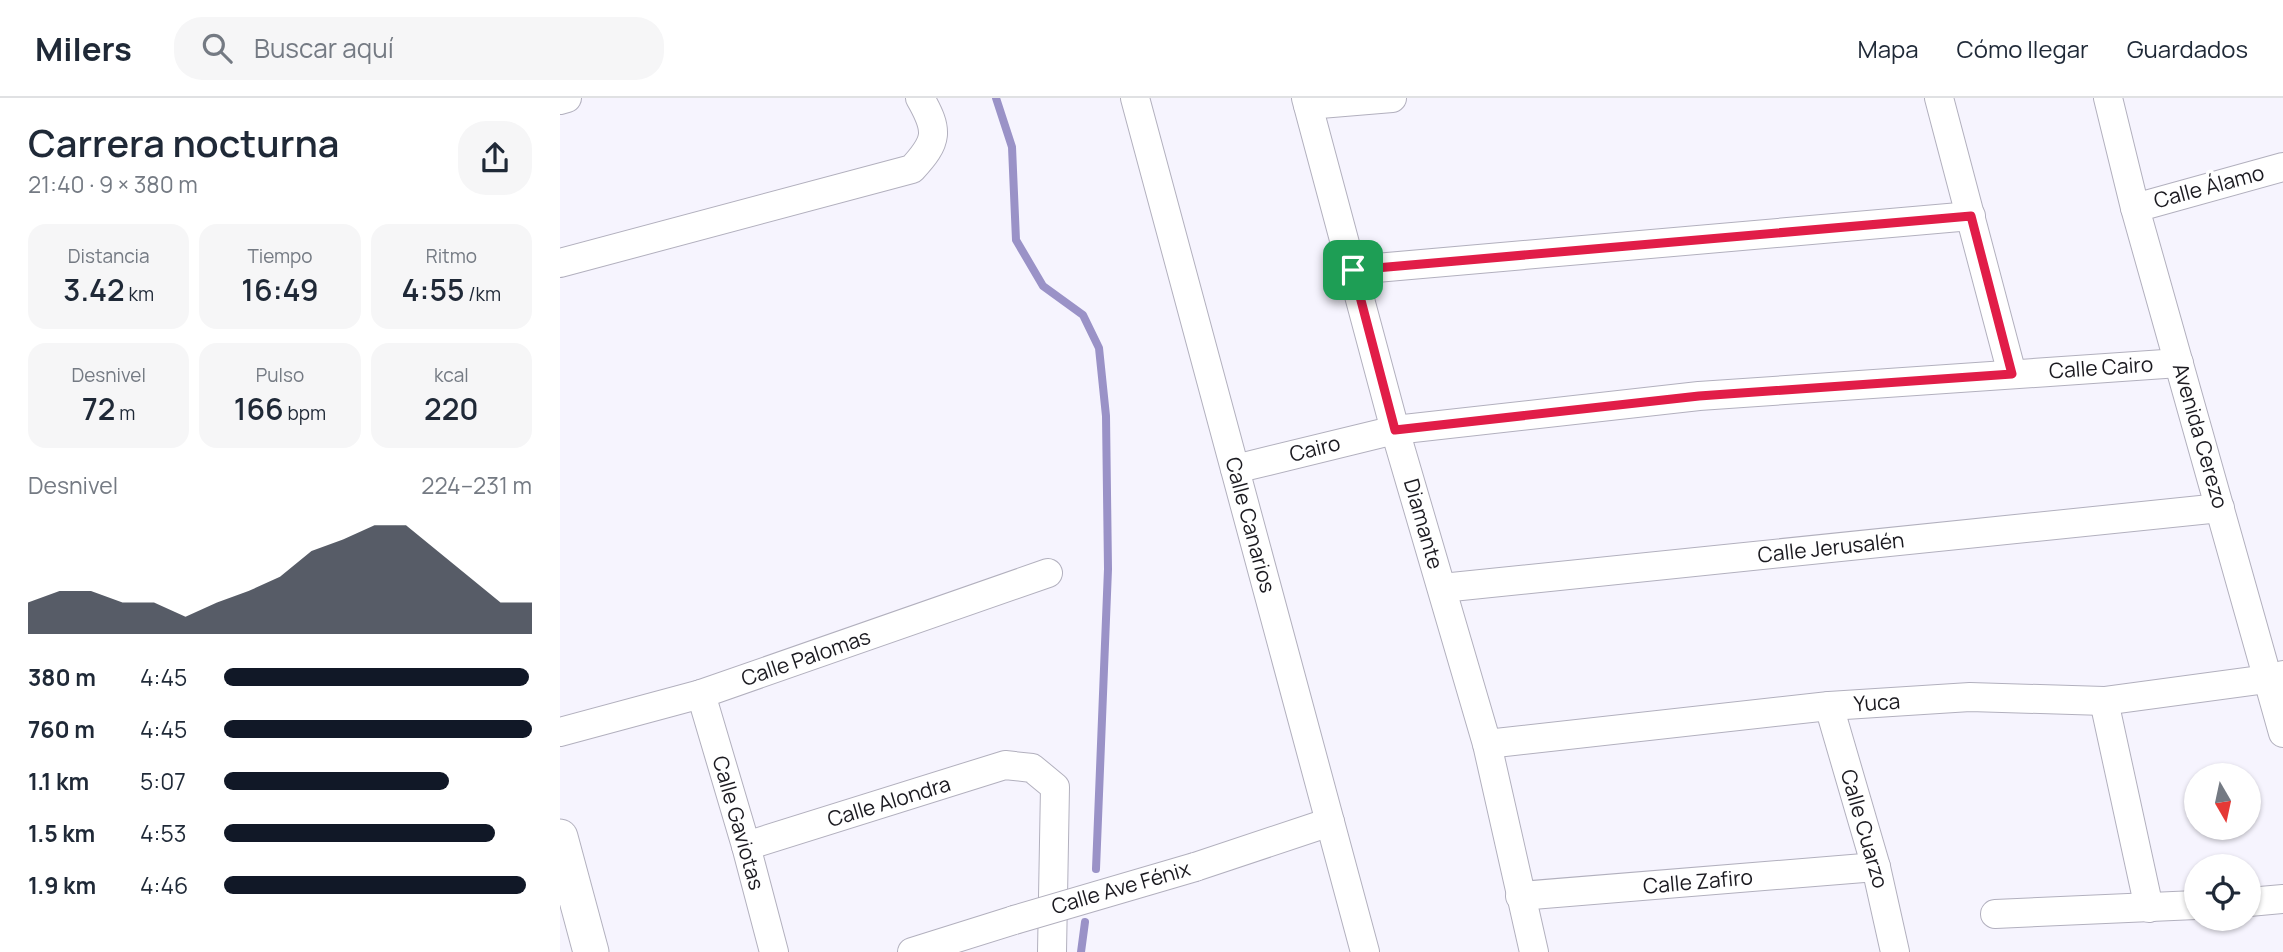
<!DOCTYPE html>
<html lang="es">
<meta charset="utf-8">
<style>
:root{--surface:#fff;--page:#f6f6f7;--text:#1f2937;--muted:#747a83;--line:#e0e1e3;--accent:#111827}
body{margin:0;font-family:Manrope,sans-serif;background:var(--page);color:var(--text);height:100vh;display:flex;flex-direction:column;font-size:26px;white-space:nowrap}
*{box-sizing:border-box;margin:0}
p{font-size:23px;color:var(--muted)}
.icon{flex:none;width:38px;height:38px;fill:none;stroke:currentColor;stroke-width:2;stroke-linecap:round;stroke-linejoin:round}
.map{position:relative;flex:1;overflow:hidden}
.details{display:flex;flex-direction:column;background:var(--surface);width:560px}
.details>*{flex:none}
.needle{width:46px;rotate:171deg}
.tools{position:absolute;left:1624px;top:665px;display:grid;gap:14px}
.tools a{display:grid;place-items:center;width:77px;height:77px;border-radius:50%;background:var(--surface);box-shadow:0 2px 5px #0004;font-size:35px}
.pin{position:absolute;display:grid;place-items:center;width:60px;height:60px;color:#fff;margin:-30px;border-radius:14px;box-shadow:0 4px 10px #0006}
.round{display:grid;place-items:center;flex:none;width:74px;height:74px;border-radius:28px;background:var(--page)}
.summary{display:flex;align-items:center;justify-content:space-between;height:119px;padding:0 28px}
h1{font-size:38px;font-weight:600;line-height:52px}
.metrics{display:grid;grid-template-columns:repeat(3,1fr);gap:10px;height:119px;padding:7px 28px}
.metrics div{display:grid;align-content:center;border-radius:18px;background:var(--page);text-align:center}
.metrics b{font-size:30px;font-weight:600}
.metrics small{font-size:19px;font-weight:400}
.metrics p{font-size:19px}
.chart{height:196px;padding:14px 28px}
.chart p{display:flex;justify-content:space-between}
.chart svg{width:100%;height:126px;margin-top:7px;fill:var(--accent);opacity:.7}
ul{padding:0 28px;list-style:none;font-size:23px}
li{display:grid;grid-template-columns:112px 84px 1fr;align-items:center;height:52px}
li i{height:18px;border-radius:9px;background:var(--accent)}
header{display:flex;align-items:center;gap:42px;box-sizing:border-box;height:98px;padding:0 35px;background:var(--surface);border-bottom:2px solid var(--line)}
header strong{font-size:33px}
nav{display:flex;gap:38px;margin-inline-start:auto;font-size:24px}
.search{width:490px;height:63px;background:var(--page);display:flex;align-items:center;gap:18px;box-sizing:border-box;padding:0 24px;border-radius:28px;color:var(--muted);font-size:26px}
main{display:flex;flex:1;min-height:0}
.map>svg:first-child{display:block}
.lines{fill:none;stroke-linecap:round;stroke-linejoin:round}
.stream{stroke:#9a92c7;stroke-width:8}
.minor-casing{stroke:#b2b0be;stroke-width:30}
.tertiary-casing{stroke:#b2b0be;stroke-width:37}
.minor{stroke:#fff;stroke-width:28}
.tertiary{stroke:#fff;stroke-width:35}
.minor-bridge-casing{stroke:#b2b0be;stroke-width:30;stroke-linecap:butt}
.minor-bridge{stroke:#fff;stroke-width:28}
.route-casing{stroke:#fff;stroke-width:14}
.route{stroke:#e11d48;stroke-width:9}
.labels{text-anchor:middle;stroke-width:7;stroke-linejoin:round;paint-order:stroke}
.street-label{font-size:21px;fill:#1b1a20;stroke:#fff}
</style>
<header>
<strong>Milers</strong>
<div class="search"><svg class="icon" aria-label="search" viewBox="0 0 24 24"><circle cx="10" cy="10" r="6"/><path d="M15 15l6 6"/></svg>Buscar aquí</div>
<nav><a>Mapa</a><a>Cómo llegar</a><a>Guardados</a></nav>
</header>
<main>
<section class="details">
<div class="summary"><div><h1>Carrera nocturna</h1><p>21:40 · 9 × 380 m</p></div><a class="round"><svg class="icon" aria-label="share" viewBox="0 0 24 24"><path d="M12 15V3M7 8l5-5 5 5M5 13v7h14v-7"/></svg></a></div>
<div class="metrics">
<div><p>Distancia</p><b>3.42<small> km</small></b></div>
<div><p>Tiempo</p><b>16:49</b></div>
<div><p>Ritmo</p><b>4:55<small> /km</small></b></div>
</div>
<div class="metrics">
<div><p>Desnivel</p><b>72<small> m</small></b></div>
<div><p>Pulso</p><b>166<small> bpm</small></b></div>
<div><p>kcal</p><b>220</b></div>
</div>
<div class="chart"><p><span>Desnivel</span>224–231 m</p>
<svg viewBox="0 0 160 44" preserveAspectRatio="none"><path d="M0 44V33L10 29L20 29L30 33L40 33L50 38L60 33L70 29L80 24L90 15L100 11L110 6L120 6L130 15L140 24L150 33L160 33V44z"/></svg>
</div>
<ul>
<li><b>380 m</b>4:45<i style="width:99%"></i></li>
<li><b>760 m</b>4:45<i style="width:100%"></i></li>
<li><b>1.1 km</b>5:07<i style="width:73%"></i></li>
<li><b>1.5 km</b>4:53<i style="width:88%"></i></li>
<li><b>1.9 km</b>4:46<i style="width:98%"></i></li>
</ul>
</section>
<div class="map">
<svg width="1723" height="854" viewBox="0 0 1723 854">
<rect width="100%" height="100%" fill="#f6f4fe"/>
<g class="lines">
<!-- stream -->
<g class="stream">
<path d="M436,0l16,49 4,93 27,46 40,29 16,33 7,68 2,153 -12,300"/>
<path d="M521,854l4,-30"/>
</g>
<!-- minor casing -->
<g class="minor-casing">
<g id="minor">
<path d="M575,0l230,854"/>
<path d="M746,0l89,332 92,314 47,208"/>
<path d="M1379,0l73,276"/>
<path d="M1548,0l27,110 148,525"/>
<path d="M0,2l7,-2"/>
<path d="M748,7l84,-7"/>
<path d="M1575,110l148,-41"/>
<path d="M0,165l352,-94c26,-28 27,-38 8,-71"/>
<path d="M793,172l618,-54"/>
<path d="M675,371l160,-39 304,-34 480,-33"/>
<path d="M882,490l778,-80"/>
<path d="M141,596l45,152 28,106"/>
<path d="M1544,603l45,207"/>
<path d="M1269,608l47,161 19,85"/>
<path d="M0,634l141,-38 347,-121"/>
<path d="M927,646l342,-38 141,-9 134,4 163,-22 16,-4"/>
<path d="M186,748l259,-81 27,3 23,19 -3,165"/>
<path d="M635,769l135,-45"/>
<path d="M960,798l356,-29"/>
<path d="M1689,804l34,-3"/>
<path d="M1435,816l201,-9"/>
<path d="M352,854l102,-32"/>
</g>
</g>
<!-- tertiary casing -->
<g class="tertiary-casing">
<path id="tertiary" d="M0,739l31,115"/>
</g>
<!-- minor -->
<use href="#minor" class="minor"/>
<!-- tertiary -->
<use href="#tertiary" class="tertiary"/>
<!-- minor-bridge casing -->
<g class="minor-bridge-casing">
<path id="minor-bridge" d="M454,822l181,-53"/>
</g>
<!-- minor-bridge -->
<use href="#minor-bridge" class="minor-bridge"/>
</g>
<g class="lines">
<!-- route casing -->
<g class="route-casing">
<path id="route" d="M1411,118l41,158 -313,22 -304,34 -42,-160z"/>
</g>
<!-- route -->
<use href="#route" class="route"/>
</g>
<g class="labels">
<!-- street labels -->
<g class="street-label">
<text transform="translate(1649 89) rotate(-15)" y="7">Calle Álamo</text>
<text transform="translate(1541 270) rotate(-4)" y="7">Calle Cairo</text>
<text transform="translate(1640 338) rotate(74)" y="7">Avenida Cerezo</text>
<text transform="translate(755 351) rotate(-14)" y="7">Cairo</text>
<text transform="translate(863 426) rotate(74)" y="7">Diamante</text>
<text transform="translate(690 427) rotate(75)" y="7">Calle Canarios</text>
<text transform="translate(1271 450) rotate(-6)" y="7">Calle Jerusalén</text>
<text transform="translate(246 560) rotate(-19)" y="7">Calle Palomas</text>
<text transform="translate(1317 605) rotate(-4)" y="7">Yuca</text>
<text transform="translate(329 704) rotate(-17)" y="7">Calle Alondra</text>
<text transform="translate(178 725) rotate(74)" y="7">Calle Gaviotas</text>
<text transform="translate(1304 731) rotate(74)" y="7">Calle Cuarzo</text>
<text transform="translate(1138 784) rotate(-5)" y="7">Calle Zafiro</text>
<text transform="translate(561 790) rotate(-16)" y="7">Calle Ave Fénix</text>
</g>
</g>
</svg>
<div class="tools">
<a><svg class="needle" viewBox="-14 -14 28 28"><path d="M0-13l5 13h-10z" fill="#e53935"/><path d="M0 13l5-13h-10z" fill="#747a83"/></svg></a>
<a><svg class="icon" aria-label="locate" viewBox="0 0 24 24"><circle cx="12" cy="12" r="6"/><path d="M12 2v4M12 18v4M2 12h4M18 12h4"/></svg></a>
</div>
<div class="pin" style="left:793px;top:172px;background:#1e9e55"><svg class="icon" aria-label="arrive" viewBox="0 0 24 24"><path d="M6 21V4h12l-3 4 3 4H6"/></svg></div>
</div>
</main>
